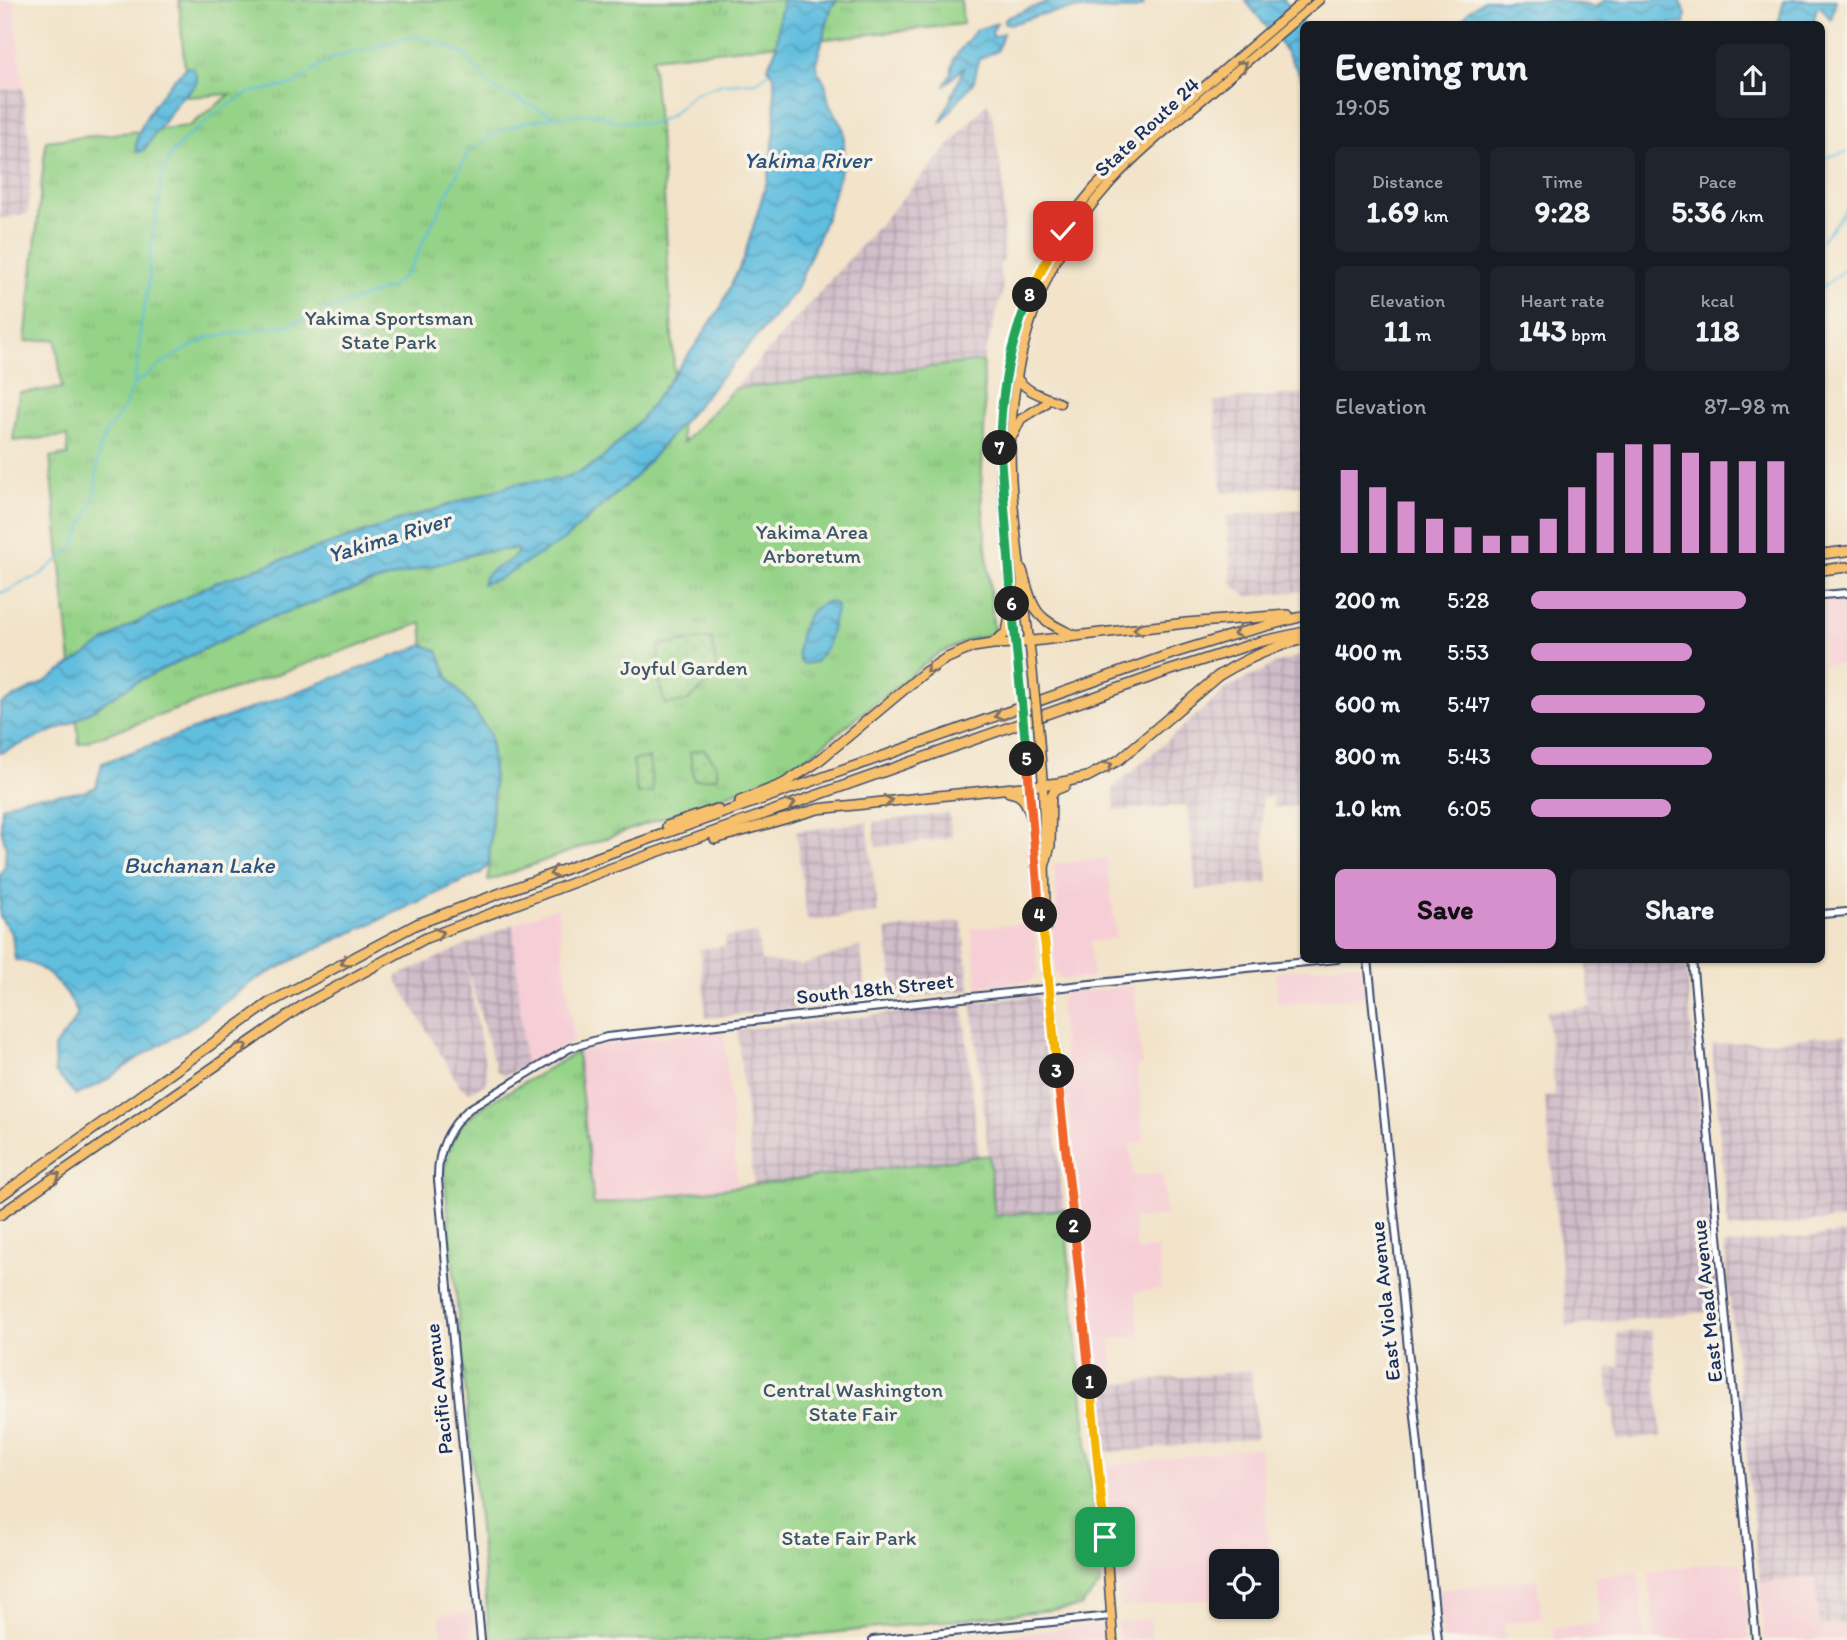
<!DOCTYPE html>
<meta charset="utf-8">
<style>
:root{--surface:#171b24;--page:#20242c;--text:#f1f3f6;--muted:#9ea1a6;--accent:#d690ce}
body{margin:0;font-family:Itim,sans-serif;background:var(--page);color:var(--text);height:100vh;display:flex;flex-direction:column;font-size:26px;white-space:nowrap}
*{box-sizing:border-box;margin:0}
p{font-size:23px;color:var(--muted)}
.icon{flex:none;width:38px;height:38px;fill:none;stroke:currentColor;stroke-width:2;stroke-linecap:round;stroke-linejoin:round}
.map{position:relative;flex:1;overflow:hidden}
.sheet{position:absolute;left:1300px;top:21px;width:525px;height:942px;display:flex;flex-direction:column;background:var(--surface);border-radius:10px;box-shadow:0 2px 5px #0004}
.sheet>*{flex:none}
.fabs{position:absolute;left:1209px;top:1549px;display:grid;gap:14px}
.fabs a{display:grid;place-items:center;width:70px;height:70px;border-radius:10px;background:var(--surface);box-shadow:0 2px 5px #0004;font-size:35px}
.pin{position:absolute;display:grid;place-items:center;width:60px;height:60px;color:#fff;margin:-30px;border-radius:14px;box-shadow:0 4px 10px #0006}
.km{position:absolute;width:35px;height:35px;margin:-18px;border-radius:50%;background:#222;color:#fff;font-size:19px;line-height:35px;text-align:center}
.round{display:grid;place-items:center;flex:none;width:74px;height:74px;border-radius:10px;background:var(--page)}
.overview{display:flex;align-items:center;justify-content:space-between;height:119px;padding:0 35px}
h1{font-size:38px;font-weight:700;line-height:52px}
.metrics{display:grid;grid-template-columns:repeat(3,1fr);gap:10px;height:119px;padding:7px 35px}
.metrics div{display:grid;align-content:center;border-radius:10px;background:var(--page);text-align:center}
.metrics b{font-size:30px;font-weight:700}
.metrics small{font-size:19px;font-weight:400}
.metrics p{font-size:19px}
.chart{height:196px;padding:14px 35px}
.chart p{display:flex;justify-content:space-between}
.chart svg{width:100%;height:126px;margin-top:7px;stroke:var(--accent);stroke-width:6}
.button{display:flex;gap:14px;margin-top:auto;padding:14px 35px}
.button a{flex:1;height:80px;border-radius:10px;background:var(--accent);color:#111;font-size:28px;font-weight:700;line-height:80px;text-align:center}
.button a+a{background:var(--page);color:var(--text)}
ul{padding:0 35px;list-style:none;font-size:23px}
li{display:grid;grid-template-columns:112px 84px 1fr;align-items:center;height:52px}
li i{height:18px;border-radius:9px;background:var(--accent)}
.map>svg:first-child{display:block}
.built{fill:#f6cfd6}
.industrial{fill:url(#industrial-grid)}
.park{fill:url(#park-tufts);stroke:#588173;stroke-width:2}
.garden{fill:url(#garden-dots);stroke:#588173;stroke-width:2}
.water{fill:url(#water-waves);stroke:#3e769e;stroke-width:2}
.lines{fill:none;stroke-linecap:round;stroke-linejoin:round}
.stream{stroke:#61bedf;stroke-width:2}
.minor-casing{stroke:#3b4a6e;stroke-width:10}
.major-casing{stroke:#3b4a6e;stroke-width:11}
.highway-casing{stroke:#3b4a6e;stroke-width:12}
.minor{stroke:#fff;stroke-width:6}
.major{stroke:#f7c06c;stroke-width:8}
.highway{stroke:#f7c06c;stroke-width:9}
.major-bridge-casing{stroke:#3b4a6e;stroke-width:11;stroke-linecap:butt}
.major-bridge{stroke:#f7c06c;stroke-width:8}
.oneway{stroke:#7e7064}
.split-1-casing{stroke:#fff;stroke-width:14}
.split-2-casing{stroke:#fff;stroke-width:14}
.split-3-casing{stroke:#fff;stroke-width:14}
.split-4-casing{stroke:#fff;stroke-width:14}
.split-5-casing{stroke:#fff;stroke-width:14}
.split-6-casing{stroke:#fff;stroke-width:14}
.split-7-casing{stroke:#fff;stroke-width:14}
.split-8-casing{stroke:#fff;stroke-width:14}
.split-9-casing{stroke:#fff;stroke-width:14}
.split-1{stroke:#f5b400;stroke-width:9}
.split-2{stroke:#f0652b;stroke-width:9}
.split-3{stroke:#f0652b;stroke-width:9}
.split-4{stroke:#f5b400;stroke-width:9}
.split-5{stroke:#f0652b;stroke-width:9}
.split-6{stroke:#22a559;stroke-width:9}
.split-7{stroke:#22a559;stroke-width:9}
.split-8{stroke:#22a559;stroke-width:9}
.split-9{stroke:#f5b400;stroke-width:9}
.labels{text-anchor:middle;stroke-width:7;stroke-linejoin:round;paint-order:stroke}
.street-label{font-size:21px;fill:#1b2f5e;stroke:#f7f3e8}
.park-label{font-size:21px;fill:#3a5868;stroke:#f7f3e8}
.water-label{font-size:23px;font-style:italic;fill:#2c537e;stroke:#f7f3e8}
</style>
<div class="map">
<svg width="1847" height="1640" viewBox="0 0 1847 1640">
<defs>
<pattern id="industrial-grid" width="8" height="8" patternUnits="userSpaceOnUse" patternTransform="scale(1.75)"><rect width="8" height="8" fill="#d1bdc9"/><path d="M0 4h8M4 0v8" fill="none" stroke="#a99aa6"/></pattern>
<pattern id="park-tufts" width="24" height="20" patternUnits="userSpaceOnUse" patternTransform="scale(1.75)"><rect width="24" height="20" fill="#95d388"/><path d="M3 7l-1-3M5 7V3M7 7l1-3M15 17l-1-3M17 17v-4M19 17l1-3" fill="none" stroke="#80b578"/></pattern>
<pattern id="garden-dots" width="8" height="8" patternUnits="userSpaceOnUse" patternTransform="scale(1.75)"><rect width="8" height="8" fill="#95d388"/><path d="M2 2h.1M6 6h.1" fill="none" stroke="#80b578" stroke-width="1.8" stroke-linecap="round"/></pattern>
<pattern id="water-waves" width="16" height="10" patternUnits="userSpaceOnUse" patternTransform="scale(1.75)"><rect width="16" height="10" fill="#61bedf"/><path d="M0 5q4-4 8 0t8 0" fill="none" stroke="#4f9bb8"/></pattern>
</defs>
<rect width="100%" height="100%" fill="#f7f3e8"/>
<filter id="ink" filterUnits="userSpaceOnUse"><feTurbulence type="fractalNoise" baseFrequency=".0143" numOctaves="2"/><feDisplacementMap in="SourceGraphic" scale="14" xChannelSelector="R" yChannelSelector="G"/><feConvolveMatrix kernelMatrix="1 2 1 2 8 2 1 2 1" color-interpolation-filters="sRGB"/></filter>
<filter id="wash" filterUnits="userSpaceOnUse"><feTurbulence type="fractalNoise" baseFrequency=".00686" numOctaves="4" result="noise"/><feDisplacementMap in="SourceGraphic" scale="28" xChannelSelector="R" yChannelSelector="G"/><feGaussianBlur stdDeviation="1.57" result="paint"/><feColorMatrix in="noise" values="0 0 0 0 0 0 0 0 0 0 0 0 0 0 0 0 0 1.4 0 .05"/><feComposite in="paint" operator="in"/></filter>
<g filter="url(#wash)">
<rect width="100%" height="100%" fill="#f2e3c9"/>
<!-- built -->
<g class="built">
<path d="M0,0h14l9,88 -23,2z"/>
<path d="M1847,600v96l-4,-33 -21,2v-62z"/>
<path d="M1107,858l9,80 -26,4 3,35 -28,3 -6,-3 -3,-4 -7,-64 9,-2 -4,-43z"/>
<path d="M557,907l17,133 -49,26 -12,-142z"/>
<path d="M1033,922l5,48 -3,7 -4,4 -53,6 -7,-58z"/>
<path d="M1358,963l3,3 4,30 -87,8 -3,-32z"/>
<path d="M1134,986l8,79 -5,1 7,76 -14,2 3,32 30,-2 3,42 -32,3 3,31 21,-2 4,41 -27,3 5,44 -30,3 4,36h-20l-34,-370 3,-10 5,-2z"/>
<path d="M719,1031l5,2 14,154 -145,18 -16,-153 33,-9z"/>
<path d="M1260,1447l13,146h-6v-32h-45l-1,37 -100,9 -15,-137 2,-4z"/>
<path d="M1736,1561l6,5 7,74h-95l-5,-66 1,-3z"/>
<path d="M1638,1572l7,68h-91l-1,-12 46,-5 -4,-47z"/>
<path d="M1816,1577l4,49 27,-3v17h-83l-4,-57z"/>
<path d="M1537,1579l5,40 -38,4 2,17h-63l-6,-50z"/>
<path d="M471,1612l2,28h-31l-2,-25z"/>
<path d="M1150,1619l2,21h-33l-2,-18z"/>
<path d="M1103,1624l2,16h-93l-1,-5z"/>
</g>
<!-- industrial -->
<g class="industrial">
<path d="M23,88l9,73 -4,53 -28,4v-128z"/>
<path d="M987,103l4,7 12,71 1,23 -1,58 -3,1v11l3,16 -20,71 -249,28z"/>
<path d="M1304,393v47l-3,1 3,44 -82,8 -8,-92z"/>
<path d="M1304,509v82l-57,5 -15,-11 -6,-69z"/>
<path d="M1304,655v149l-30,4 -1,-12 -12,2 7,85 -72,7 -9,-85 -72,6 -2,-23 113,-99 55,-28z"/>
<path d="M949,813l3,25 -76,9 -2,-25z"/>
<path d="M867,822l11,91 -71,8 -11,-90z"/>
<path d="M962,921l8,69 -75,10 -9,-70z"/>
<path d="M513,924l12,142 -17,9h-5l-7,-5 -31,-110 23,119 -1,4 -17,9 -9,-4 -66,-111z"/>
<path d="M757,933l4,28 42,4 57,-19 7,55 -161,17 -6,-69 25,-3v-9z"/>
<path d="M1586,959h99l34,352 -152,15 -22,-229 10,-1 -8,-85 44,-4z"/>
<path d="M1036,995l6,12 22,202 -69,7 -23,-213z"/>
<path d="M963,1006l16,150 -225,29 -17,-155z"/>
<path d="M1847,1034v185l-119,10 -16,-184z"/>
<path d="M1847,1233v390l-27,3 -5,-49 -55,6 -36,-338z"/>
<path d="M1652,1330l9,107 -44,3 -3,-33h-4l-3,-39 13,-1 -3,-34z"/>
<path d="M1251,1370l6,68 -154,15 -7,-67z"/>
</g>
<!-- park -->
<g class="park">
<path d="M179,0h782l2,24 -311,34 11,119 11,193 9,73 51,-54 249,-28 2,53 -4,74 13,146 -26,6 -32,15 -125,99 -33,22 -290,105 6,-97 -4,-50 -17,-25 -24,-30 -11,-28 -14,-6 -2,-22 -343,121 -29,-287 18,-2 -1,-19 -54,5 6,-48 43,-5 -6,-49 -31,3 21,-201 143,-15 42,-32 -44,3z"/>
<path d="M577,1052l17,153 395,-50 6,61 69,-7 37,375 -21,23 -318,33h-272l-46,-468 7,-28 12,-21 22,-18z"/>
</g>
<!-- garden -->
<g class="garden">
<path d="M712,638l5,38 -31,26 -21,2 -7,-28 1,-31z"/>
<path d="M704,749l13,16v12l-23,3 -4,-28z"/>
<path d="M649,758l4,34 -16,2 -4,-34z"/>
</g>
<!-- water -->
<g class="water">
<path d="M783,0h54l-5,6 -16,57 2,9 7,11 4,21 15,26v20l-2,16 -15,50 -31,75 -160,185 -72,64 -66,39 -16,5c4,-18 28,-18 36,-32l-3,-3 -34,3 -110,31 -107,37 -130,63 -64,41 -70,29v-49l43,-21 82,-55 89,-45 178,-60 122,-39 46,-5 20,-7 20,-11 40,-41 54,-73 27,-40 23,-50 24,-79 7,-48 -1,-54 -6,-8c1,-8 7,-13 8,-21 3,-17 2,-31 7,-47z"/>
<path d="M1051,0h90l3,6 -13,4 -57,-1 -35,6 -27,9 -8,-1 2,-5z"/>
<path d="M1245,0h39l20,25v57l-18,-31z"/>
<path d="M1484,0h74l37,7 10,-7h74l7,14 -1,10h-225l9,-13z"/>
<path d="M1784,0h52l-5,20 -10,-13h-4l-4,17h-35z"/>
<path d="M997,23l-5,9 1,5 10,-4 -5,17 -19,9 -5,22 -34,43 25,-58 -21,20 7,-12 3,-16 22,-28z"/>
<path d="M188,67l6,1 3,13 -3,5 -14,13 -37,52 -6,1c-6,-22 33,-74 51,-85z"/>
<path d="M826,602l8,1 3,3 -10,40 -12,16 -12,2c-11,-9 -1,-42 8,-52 4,-5 10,-7 15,-10z"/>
<path d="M424,645l14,6 11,28 24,30 17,25 4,50 -5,80 -8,9 -180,83 -48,25 -57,43 -58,34 -36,25 -26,12 -21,-23 -1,-25 14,-17 10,-16c-12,-26 -34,-52 -63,-54l-3,-26 -12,-17v-41l5,-10 1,-18 -5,-19 1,-22 21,-9 60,-6 13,-5 6,-24z"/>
</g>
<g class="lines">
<!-- stream -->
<g class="stream">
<path d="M1822,158l25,-6"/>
<path d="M1822,240l25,-31"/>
<path d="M1822,288l25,-21"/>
<path d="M134,383l5,-30 1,-22 9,-50v-20l14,-89 8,-17 17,-19 30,-24 30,-19 47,-9 32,-24 88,-24 28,8 23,12 24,31 63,28"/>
<path d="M0,593l11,-3 11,-8 15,-5 36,-29 21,-48 5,-50 7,-17 16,-21 12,-28 41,-29 35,-18 78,-12 103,-38 17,-15 60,-120 33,-22 29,-9 25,-4 39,-4 20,8 38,3 18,-8 23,-22 30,-10 33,-2 14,-9"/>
</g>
</g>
</g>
<g filter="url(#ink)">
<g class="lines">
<!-- minor casing -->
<g class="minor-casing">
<g id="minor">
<path d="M1822,595l25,-2"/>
<path d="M1822,914l25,-2"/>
<path d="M1368,959l70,681"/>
<path d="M1692,959l64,681"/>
<path d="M481,1640l-43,-460c-1,-29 10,-52 31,-71l101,-61 37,-11 520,-57 210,-21"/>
<path d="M873,1640l238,-24"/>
</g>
</g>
<!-- major casing -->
<g class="major-casing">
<g id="major">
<path d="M1016,377c12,16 25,18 44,26"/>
<path d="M1014,434l7,-15 24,-15"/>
<path d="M1034,687c-6,-72 -20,-144 -23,-217 -4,-106 28,-209 100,-288 27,-30 60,-56 91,-82 39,-33 78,-67 117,-100"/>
<path d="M1021,690l-20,-212 -1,-36 6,-65 19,-68 24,-54 28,-46 18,-22 40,-41 170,-146"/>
<path d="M1039,735l4,50 3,143"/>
<path d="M1025,739l14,171 6,33 61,600 7,97"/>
</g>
</g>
<!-- highway casing -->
<g class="highway-casing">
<g id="highway">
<path d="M1822,554l25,-3"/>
<path d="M1022,570c12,42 12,48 54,66"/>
<path d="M1822,570l25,-3"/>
<path d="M993,643l14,-11 5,-28"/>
<path d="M1009,792c16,2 18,13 23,27"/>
<path d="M740,801l43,-17 33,-21 109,-91 20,-13 28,-12 20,-3 23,-1 170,-20 102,-8"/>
<path d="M667,826l50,-17"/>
<path d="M715,839l103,-30 240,-26 29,-6 32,-17 99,-84c27,-17 54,-29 86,-37"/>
<path d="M1045,864l5,-18 1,-50 4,-6 10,-4"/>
<path d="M0,1196l269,-193 148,-79 173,-64 584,-207 58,-18 72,-19"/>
<path d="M0,1215l305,-211 121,-66 183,-69 556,-197 94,-30 45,-10"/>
</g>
</g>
<!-- minor -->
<use href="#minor" class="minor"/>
<!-- major -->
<use href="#major" class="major"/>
<!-- highway -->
<use href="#highway" class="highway"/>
<!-- major-bridge casing -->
<g class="major-bridge-casing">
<g id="major-bridge">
<path d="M1034,687l5,48"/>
<path d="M1021,690l4,49"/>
</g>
</g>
<!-- major-bridge -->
<use href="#major-bridge" class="major-bridge"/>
</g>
<!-- one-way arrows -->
<defs><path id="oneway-chevron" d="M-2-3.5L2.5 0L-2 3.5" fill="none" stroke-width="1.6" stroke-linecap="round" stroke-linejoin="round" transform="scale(1.75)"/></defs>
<g class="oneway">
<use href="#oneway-chevron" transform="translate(1243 65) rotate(-40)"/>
<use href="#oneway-chevron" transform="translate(1138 629) rotate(173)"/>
<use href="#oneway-chevron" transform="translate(1238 633) rotate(165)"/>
<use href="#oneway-chevron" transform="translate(930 669) rotate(144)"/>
<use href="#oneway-chevron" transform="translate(999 715) rotate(161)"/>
<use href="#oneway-chevron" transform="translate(1108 766) rotate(-30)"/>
<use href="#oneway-chevron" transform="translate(888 801) rotate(-6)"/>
<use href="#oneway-chevron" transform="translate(791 804) rotate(-19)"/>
<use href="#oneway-chevron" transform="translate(554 873) rotate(160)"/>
<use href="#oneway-chevron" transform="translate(439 933) rotate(-20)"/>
<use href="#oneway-chevron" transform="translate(345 962) rotate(152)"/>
<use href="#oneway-chevron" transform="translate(243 1047) rotate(-35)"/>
<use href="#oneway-chevron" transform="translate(56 1176) rotate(-35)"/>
</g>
</g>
<g class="lines" filter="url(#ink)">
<!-- split-1 casing -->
<g class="split-1-casing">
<path id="split-1" d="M1090,1382l15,155"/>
</g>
<!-- split-2 casing -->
<g class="split-2-casing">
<path id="split-2" d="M1074,1226l16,156"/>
</g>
<!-- split-3 casing -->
<g class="split-3-casing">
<path id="split-3" d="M1057,1071l17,155"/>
</g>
<!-- split-4 casing -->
<g class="split-4-casing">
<path id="split-4" d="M1040,915l5,28 12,128"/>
</g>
<!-- split-5 casing -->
<g class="split-5-casing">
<path id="split-5" d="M1027,759l13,156"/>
</g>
<!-- split-6 casing -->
<g class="split-6-casing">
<path id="split-6" d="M1012,604l15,155"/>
</g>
<!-- split-7 casing -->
<g class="split-7-casing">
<path id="split-7" d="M1000,448l12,156"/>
</g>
<!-- split-8 casing -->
<g class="split-8-casing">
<path id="split-8" d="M1000,448c0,-52 10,-105 30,-153"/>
</g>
<!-- split-9 casing -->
<g class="split-9-casing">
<path id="split-9" d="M1030,295l19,-40 14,-24"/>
</g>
<!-- split-1 -->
<use href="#split-1" class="split-1"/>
<!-- split-2 -->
<use href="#split-2" class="split-2"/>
<!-- split-3 -->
<use href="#split-3" class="split-3"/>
<!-- split-4 -->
<use href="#split-4" class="split-4"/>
<!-- split-5 -->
<use href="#split-5" class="split-5"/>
<!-- split-6 -->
<use href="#split-6" class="split-6"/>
<!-- split-7 -->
<use href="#split-7" class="split-7"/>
<!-- split-8 -->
<use href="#split-8" class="split-8"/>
<!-- split-9 -->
<use href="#split-9" class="split-9"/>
</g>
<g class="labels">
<!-- street labels -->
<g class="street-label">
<text transform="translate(1147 127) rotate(-43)" y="7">State Route 24</text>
<text transform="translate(875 989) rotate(-6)" y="7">South 18th Street</text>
<text transform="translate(1385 1301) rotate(-96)" y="7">East Viola Avenue</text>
<text transform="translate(1707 1301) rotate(-96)" y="7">East Mead Avenue</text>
<text transform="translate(439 1389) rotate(-96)" y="7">Pacific Avenue</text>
</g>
<!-- park labels -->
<g class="park-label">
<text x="389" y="325">Yakima Sportsman<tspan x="389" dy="24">State Park</tspan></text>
<text x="812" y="539">Yakima Area<tspan x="812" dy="24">Arboretum</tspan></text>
<text x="684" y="675">Joyful Garden</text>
<text x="853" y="1397">Central Washington<tspan x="853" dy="24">State Fair</tspan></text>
<text x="849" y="1545">State Fair Park</text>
</g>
<!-- water labels -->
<g class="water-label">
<text x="807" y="168">Yakima River</text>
<text transform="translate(389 537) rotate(-17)" y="8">Yakima River</text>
<text x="199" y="873">Buchanan Lake</text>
</g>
</g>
</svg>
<div class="fabs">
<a><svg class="icon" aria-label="locate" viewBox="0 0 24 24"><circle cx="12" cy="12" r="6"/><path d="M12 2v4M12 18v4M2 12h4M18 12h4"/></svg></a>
</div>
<div class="pin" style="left:1105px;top:1537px;background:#1e9e55"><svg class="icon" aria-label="arrive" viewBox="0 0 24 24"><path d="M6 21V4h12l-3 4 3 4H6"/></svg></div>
<div class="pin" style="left:1063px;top:231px;background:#d93025"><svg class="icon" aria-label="check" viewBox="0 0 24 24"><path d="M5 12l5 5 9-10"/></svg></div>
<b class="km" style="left:1090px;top:1382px">1</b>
<b class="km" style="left:1074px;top:1226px">2</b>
<b class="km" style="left:1057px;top:1071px">3</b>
<b class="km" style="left:1040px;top:915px">4</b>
<b class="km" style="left:1027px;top:759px">5</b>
<b class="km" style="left:1012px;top:604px">6</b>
<b class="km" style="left:1000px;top:448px">7</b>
<b class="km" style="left:1030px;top:295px">8</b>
<section class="sheet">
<div class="overview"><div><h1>Evening run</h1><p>19:05</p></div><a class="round"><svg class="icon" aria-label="share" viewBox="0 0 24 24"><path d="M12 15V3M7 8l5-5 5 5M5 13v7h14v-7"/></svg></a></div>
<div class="metrics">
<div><p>Distance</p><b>1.69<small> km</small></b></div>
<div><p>Time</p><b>9:28</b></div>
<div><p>Pace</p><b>5:36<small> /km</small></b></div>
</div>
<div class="metrics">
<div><p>Elevation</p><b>11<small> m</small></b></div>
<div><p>Heart rate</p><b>143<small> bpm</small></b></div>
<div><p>kcal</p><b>118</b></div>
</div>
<div class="chart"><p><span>Elevation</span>87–98 m</p>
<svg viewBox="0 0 160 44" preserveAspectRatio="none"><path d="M5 44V15M15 44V21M25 44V26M35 44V32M45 44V35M55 44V38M65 44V38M75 44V32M85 44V21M95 44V9M105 44V6M115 44V6M125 44V9M135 44V12M145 44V12M155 44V12"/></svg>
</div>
<ul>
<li><b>200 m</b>5:28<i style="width:83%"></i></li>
<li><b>400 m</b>5:53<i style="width:62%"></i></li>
<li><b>600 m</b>5:47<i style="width:67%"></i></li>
<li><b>800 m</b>5:43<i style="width:70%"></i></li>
<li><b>1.0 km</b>6:05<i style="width:54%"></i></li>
</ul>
<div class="button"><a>Save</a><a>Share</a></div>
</section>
</div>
